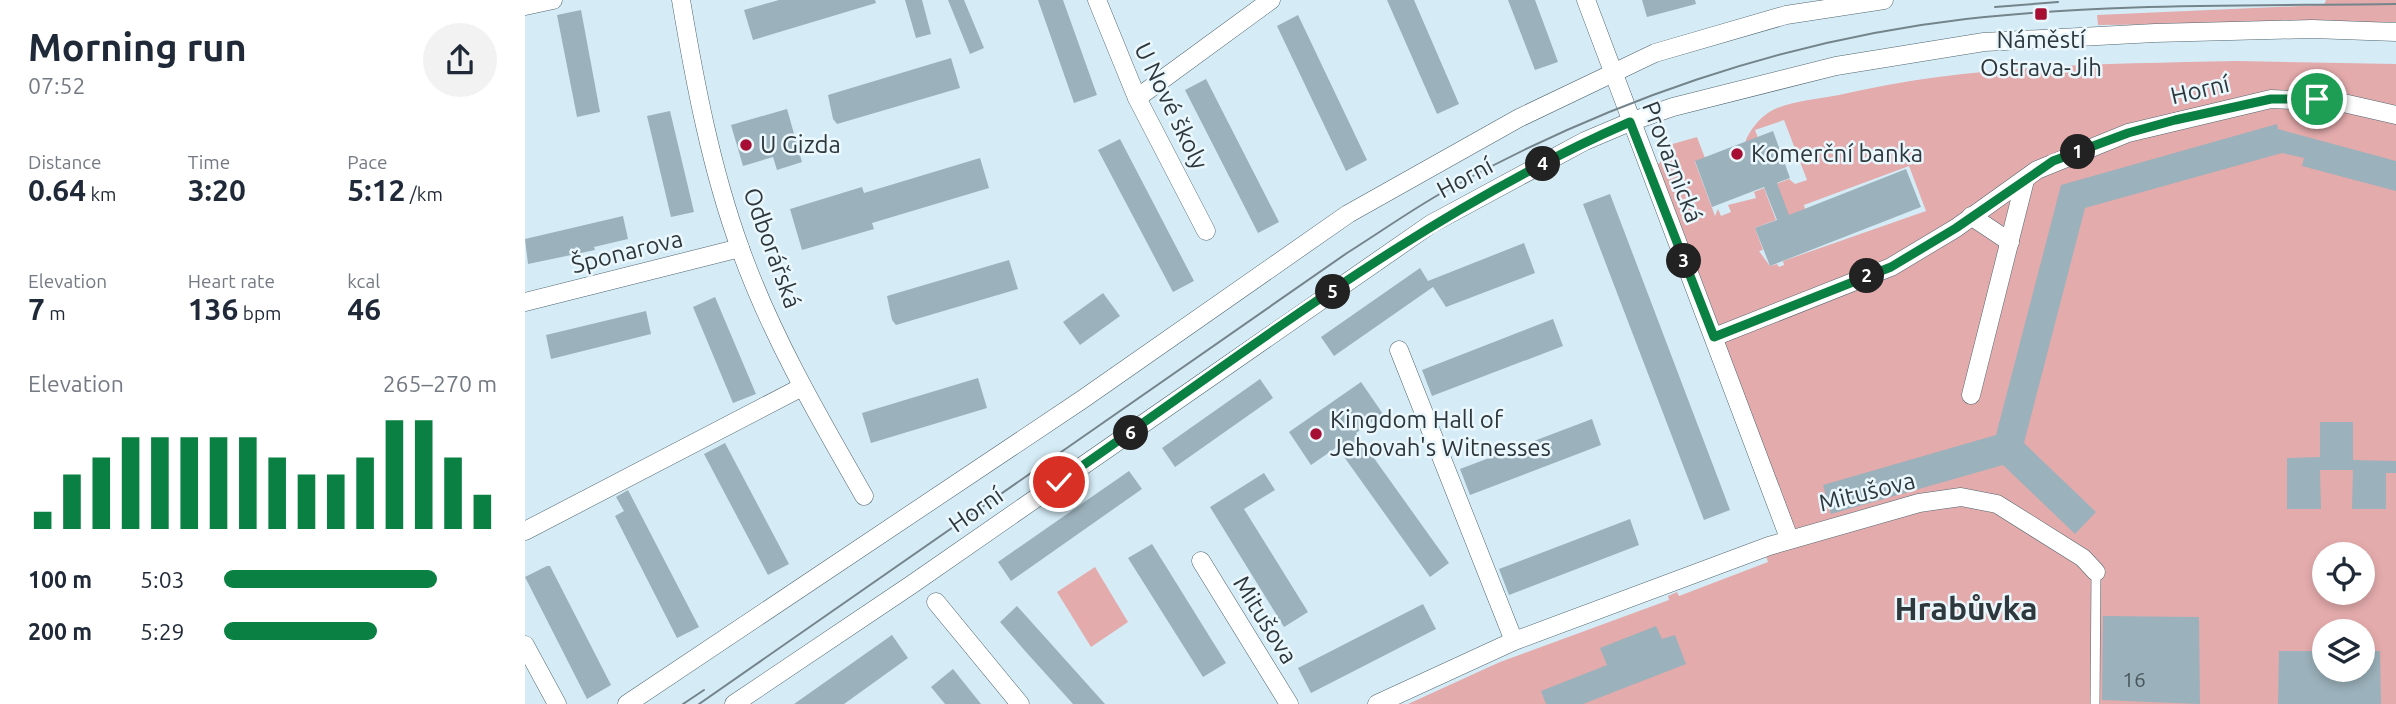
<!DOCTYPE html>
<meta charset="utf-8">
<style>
:root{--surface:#fff;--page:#f2f2f3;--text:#1f2937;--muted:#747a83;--accent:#0b8043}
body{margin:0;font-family:Ubuntu,sans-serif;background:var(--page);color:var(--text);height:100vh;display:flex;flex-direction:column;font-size:26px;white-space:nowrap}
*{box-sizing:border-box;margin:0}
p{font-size:23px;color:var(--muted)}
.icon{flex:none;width:38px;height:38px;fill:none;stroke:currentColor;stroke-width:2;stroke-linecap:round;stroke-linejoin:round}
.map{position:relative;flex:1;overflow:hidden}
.panel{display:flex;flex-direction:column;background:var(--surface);width:525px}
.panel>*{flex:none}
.fabs{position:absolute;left:1787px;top:542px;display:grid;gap:14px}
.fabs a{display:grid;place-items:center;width:63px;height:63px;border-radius:50%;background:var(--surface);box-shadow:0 4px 10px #0003;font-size:35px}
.pin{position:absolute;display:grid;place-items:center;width:60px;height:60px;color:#fff;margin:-30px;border:4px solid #fff;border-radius:50%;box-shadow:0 2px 7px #0007}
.km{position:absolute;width:35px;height:35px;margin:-18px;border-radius:50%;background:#222;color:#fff;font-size:19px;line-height:35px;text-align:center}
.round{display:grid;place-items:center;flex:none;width:74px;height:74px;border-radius:37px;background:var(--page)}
.head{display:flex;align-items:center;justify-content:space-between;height:119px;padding:0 28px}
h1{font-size:38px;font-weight:600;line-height:52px}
.stats{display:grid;grid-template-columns:repeat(3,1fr);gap:10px;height:119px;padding:7px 28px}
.stats div{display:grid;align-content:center}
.stats b{font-size:30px;font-weight:600}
.stats small{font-size:19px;font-weight:400}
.stats p{font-size:19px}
.chart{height:196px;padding:14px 28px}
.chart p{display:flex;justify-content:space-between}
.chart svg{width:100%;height:126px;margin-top:7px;stroke:var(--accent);stroke-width:6}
ul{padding:0 28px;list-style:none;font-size:23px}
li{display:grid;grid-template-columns:112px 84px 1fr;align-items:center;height:52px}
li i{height:18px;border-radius:9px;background:var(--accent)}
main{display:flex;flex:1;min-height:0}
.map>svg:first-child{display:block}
.green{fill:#e4abac;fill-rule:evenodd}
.building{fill:#9bb1bb}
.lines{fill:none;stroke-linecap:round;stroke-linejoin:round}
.lane-casing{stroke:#50656e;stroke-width:10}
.street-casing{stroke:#50656e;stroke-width:19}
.lane{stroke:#fff;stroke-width:9}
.street{stroke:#fff;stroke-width:18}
.tram{stroke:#75848b;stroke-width:2}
.route-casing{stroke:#fff;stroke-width:14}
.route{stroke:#0b8043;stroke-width:9}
.poi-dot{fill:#a70e33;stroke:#eaf8fe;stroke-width:2.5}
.labels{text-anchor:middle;stroke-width:5;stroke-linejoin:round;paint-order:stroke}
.number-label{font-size:21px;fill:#49565b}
.poi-label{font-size:24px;fill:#2e373b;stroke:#eaf8fe;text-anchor:start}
.street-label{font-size:24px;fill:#2e373b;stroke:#eaf8fe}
.district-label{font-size:32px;font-weight:bold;fill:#2e373b;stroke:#eaf8fe}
</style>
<main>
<section class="panel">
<div class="head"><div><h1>Morning run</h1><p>07:52</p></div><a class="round"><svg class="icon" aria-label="share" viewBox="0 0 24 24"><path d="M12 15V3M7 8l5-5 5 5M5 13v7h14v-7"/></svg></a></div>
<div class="stats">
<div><p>Distance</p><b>0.64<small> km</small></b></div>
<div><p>Time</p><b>3:20</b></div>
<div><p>Pace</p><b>5:12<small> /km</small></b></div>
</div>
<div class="stats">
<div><p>Elevation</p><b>7<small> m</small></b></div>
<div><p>Heart rate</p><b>136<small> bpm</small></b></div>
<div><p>kcal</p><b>46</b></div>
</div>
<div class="chart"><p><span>Elevation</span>265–270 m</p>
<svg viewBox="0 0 160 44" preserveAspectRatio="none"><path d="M5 44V38M15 44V25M25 44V19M35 44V12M45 44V12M55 44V12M65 44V12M75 44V12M85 44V19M95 44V25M105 44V25M115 44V19M125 44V6M135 44V6M145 44V19M155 44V32"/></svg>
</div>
<ul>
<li><b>100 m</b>5:03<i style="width:78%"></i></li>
<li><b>200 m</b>5:29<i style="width:56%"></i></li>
</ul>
</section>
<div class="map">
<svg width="1871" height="704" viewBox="0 0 1871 704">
<rect width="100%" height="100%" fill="#d5ecf7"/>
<!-- green -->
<g class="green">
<path d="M1801,0h70v22l-298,3 -1,-10 227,-10z"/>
<path d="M1712,61l159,3v640h-988l92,-42 169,-62 -1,-4 9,-4 2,4 89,-34 -2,-6 32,-13 -145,-377 7,-3 2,-16 35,-10 8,21 -10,4 20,54 3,-7 3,7 10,-4 -3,-7 28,-7 -2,-6 10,-4 12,32 -21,8 8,22 -4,1 11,15 7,-2 2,3 5,-2 -1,-4 143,-50 -17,-45 -105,39 1,4 -17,7 -12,-32 13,-5 6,5 12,-4 -23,-60 -29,10 3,8 -13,5c3,-11 15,-26 26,-32 19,-10 47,-12 68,-16 131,-31 264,-31 398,-34zM1799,555h39v38h-39zM1799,632h39v38h-39z"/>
<path d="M570,567l33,55 -37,25 -34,-55z"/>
</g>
<!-- building -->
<g class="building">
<path d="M254,0h96l1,3 -123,37 -9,-30z"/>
<path d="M380,0h17l9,34 -15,4z"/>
<path d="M423,0h16l20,48 -14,6z"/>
<path d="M513,0h25l34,95 -23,8z"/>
<path d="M862,0h27l45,104 -22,10z"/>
<path d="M983,0h27l23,62 -23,8z"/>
<path d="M1117,0h53l1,4 -49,13z"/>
<path d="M56,10l19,102 -23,5 -20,-102z"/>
<path d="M773,15l69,145 -21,11 -69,-145z"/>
<path d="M426,58l9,30 -123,36 -4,-5 -5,-24z"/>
<path d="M681,79l73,143 -21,11 -73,-143z"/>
<path d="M262,109l15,53 -25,8 -4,-13 -30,9 -12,-41z"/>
<path d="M145,111l24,101 -23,5 -24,-101z"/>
<path d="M1752,124l1,5 118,32v30l-94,-25 2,-8 -22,-5 -197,55 -61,235 72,69 -21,22 -72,-69 -172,49 -8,-29 173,-50 65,-250z"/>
<path d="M1248,131l17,47 -13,5 12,32 117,-46 15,38 -151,59 -15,-38 22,-8 -13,-33 -52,20 -17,-46z"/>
<path d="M595,139l74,142 -21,11 -75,-142z"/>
<path d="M455,158l9,30 -117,35 2,6 -72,21 -12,-41 72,-22 2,6z"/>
<path d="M1085,194l120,316 -26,10 -121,-316z"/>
<path d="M98,216l5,23 -34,8 1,3 -67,14 -3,-25z"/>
<path d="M999,243l11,30 -89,34 -13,-20 -99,69 -13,-19 99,-69 8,13z"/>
<path d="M484,260l9,29 -122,36 -4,-5 -5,-24z"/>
<path d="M578,293l17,23 -40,29 -17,-23z"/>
<path d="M190,297l41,97 -23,9 -40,-96z"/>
<path d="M121,311l5,23 -100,25 -5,-24z"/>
<path d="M1028,319l10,27 -131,50 -10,-26z"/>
<path d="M453,378l9,30 -116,35 -9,-30z"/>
<path d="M735,379l13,19 -98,69 -13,-19z"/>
<path d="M836,382l22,32 -27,19 93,130 -19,14 -93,-130 -26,18 -22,-33z"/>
<path d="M1067,419l9,26 -131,50 -10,-26z"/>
<path d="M1795,422h33v38l43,1v12h-10v36h-34l1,-39h-33l1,39h-34v-51l33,-1z"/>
<path d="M200,443l64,121 -21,11 -64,-121z"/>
<path d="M604,471l13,18 -131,92 -13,-19z"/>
<path d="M739,473l11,17 -31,19 64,103 -24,15 -74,-120z"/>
<path d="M103,490l71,137 -22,11 -62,-122 9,-5 -8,-14z"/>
<path d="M1105,519l9,26 -130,50 -10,-26z"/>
<path d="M627,544l74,119 -23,14 -75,-119z"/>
<path d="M22,566h3l61,119 -24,14 -62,-122z"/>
<path d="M898,604l13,25 -125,64 -13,-25z"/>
<path d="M492,606l27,30 61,68h-32l-47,-52 -26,-30z"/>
<path d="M1578,616l96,1 1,87 -98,-4z"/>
<path d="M1131,626l6,13 13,-4 11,29 -103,40h-37l-5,-13 66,-26 -7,-17z"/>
<path d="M367,635l16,23 -64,46h-50z"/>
<path d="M1754,651h45v19h39v-19h17l1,53h-103z"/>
<path d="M428,669l28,35h-36l-14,-17z"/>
</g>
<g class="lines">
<!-- lane casing -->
<g class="lane-casing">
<path id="lane" d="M1570,704l1,-132"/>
</g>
<!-- street casing -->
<g class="street-casing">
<g id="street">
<path d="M156,0c14,83 30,168 59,248 31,87 78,168 124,248"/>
<path d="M572,0l40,98 69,133"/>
<path d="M1061,0l203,538"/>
<path d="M0,6l28,-6"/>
<path d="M612,98l134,-98"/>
<path d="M1446,216l39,26"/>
<path d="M0,302l215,-54"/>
<path d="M1189,337l177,-70 65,-39 81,-58 91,-37 143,-34 68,3 57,13"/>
<path d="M874,350l115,291"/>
<path d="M1446,395l54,-215"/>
<path d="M0,531l277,-144"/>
<path d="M676,561l88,143"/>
<path d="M411,602l84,102"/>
<path d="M0,645l32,59"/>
<path d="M102,704l456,-305 265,-185 171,-96 136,-65 131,-38 98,-15"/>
<path d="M209,704l177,-119 520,-361 154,-83 45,-19 43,-15 163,-41 148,-24 171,-9 157,-4 84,3"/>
<path d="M852,704l137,-63 255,-95 150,-43 42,-6 36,7 86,54 13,14"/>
</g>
</g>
<!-- lane -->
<use href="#lane" class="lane"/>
<!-- street -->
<use href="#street" class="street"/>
<!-- tram -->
<g class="tram">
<path d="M1470,7l63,-5"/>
<path d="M158,704l21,-14"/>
<path d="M174,704l648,-451c32,-20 64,-43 98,-62 160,-89 338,-151 521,-172 139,-16 289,-13 430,-15"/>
</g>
</g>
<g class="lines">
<!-- route casing -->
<g class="route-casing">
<path id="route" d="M534,482c185,-128 364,-270 571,-360l84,215 177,-70 65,-39 97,-67 75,-28 47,-13 96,-21h46"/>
</g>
<!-- route -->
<use href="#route" class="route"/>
</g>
<!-- markers -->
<g class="poi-dot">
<rect x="1509" y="7" width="14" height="14" rx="3.5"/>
<circle cx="221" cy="145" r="7"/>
<circle cx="1212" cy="154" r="7"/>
<circle cx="791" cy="434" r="7"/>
</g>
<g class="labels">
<!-- number labels -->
<g class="number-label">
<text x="1609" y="687">16</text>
</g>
<!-- poi labels -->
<g class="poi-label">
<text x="1516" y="48" text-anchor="middle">Náměstí<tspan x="1516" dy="28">Ostrava-Jih</tspan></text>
<text x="235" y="153">U Gizda</text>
<text x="1226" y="162">Komerční banka</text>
<text x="805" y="428">Kingdom Hall of<tspan x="805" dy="28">Jehovah's Witnesses</tspan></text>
</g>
<!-- street labels -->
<g class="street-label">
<text transform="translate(1675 90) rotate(-13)" y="8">Horní</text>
<text transform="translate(646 106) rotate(64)" y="8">U Nové školy</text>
<text transform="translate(1147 162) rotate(69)" y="8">Provaznická</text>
<text transform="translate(940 178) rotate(-28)" y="8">Horní</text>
<text transform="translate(247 248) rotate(70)" y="8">Odborářská</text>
<text transform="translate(102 252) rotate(-14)" y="8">Šponarova</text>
<text transform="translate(1342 492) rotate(-14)" y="8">Mitušova</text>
<text transform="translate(451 510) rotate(-35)" y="8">Horní</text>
<text transform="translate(740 620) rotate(58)" y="8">Mitušova</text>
</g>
<!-- district labels -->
<g class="district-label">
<text x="1441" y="620">Hrabůvka</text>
</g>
</g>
</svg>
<div class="fabs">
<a><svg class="icon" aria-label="locate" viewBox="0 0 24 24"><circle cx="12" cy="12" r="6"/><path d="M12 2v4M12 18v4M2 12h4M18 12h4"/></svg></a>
<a><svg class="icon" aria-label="layers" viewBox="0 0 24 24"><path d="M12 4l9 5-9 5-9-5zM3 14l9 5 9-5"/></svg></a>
</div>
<div class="pin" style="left:1792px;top:99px;background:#1e9e55"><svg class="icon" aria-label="arrive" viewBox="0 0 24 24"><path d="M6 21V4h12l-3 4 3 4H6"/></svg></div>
<div class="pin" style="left:534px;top:482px;background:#d93025"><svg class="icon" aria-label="check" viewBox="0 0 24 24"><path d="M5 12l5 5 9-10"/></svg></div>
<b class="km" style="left:1553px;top:152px">1</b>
<b class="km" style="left:1342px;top:276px">2</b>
<b class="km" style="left:1159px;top:261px">3</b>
<b class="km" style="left:1018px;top:164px">4</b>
<b class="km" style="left:808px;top:292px">5</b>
<b class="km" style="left:606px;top:433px">6</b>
</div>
</main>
